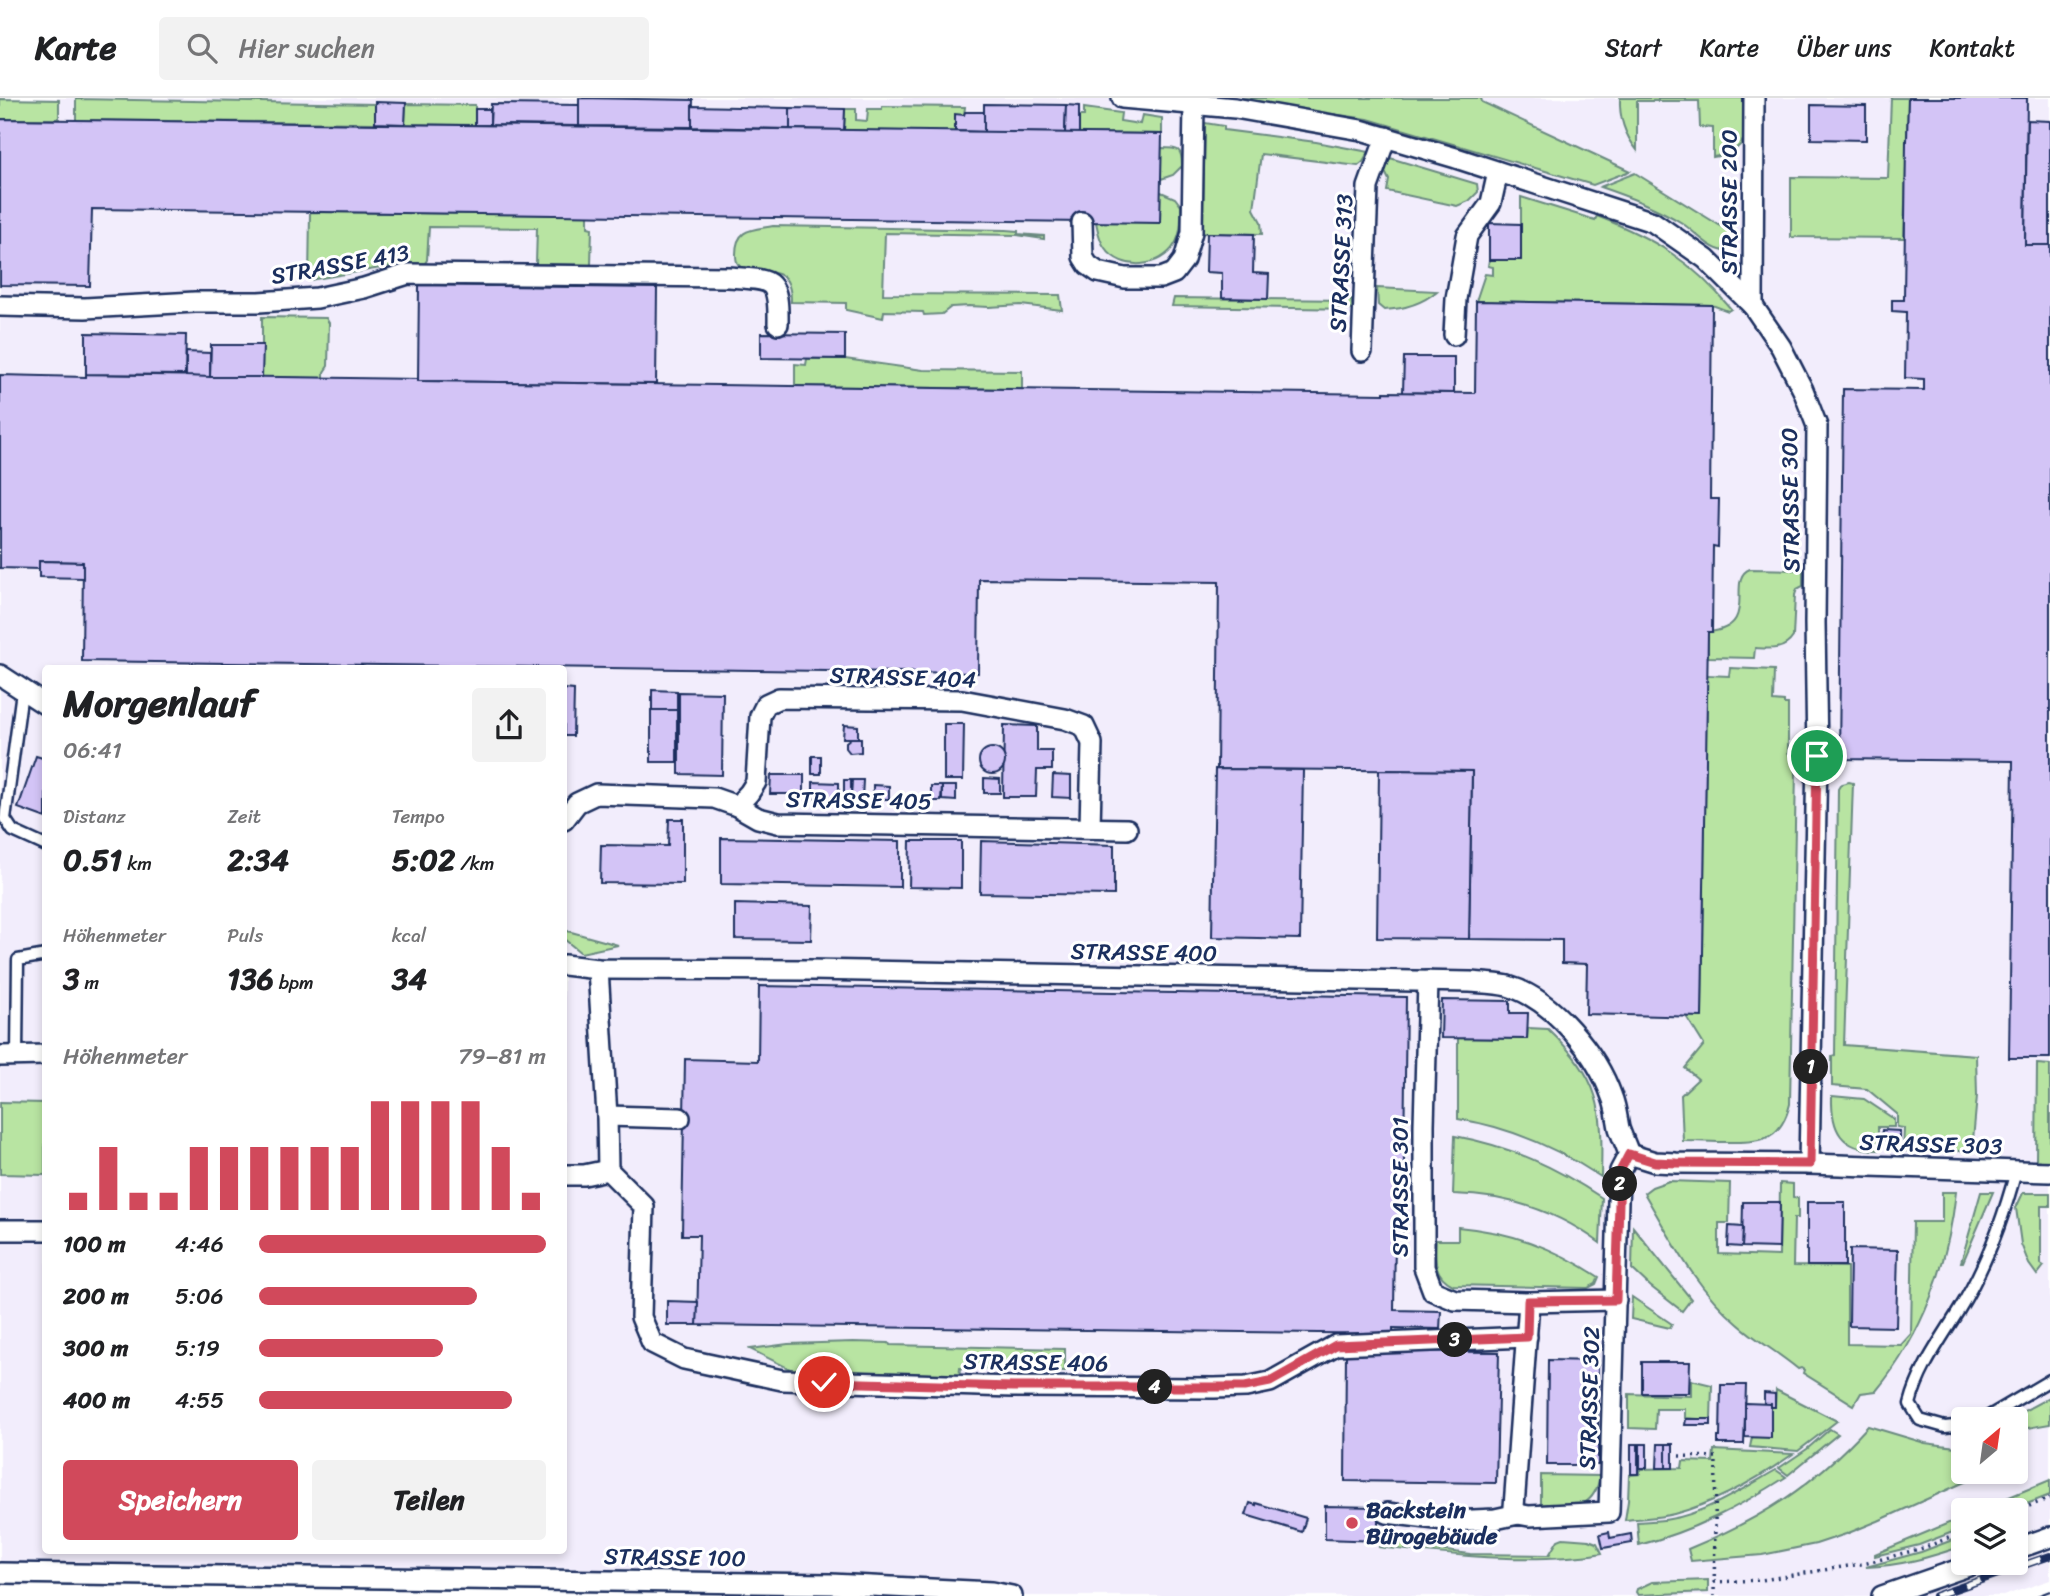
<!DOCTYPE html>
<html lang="de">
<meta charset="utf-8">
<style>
:root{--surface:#fff;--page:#f2f2f2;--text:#202124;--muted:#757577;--line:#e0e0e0;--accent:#d1495b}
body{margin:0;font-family:Sriracha,sans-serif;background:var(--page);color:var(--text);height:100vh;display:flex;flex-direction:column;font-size:26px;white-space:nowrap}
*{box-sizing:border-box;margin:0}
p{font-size:23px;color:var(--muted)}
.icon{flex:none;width:38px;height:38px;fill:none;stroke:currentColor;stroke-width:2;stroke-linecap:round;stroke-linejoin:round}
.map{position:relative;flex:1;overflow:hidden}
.panel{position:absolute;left:42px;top:567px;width:525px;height:889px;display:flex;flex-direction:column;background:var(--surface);border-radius:7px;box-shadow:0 4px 10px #0003}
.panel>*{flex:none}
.needle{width:46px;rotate:29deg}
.tools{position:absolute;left:1951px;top:1309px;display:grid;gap:14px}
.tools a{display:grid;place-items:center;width:77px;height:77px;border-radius:7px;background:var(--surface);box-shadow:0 4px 10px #0003;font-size:35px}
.pin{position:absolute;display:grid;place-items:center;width:60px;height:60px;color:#fff;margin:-30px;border:4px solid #fff;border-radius:50%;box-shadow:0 2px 7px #0007}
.km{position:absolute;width:35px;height:35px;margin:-18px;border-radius:50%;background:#222;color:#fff;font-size:19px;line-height:35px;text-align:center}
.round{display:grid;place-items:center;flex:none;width:74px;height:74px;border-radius:7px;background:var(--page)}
.summary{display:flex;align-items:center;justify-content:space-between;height:119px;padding:0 21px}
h1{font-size:38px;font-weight:700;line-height:52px}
.stats{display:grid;grid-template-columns:repeat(3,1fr);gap:10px;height:119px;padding:7px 21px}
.stats div{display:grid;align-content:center}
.stats b{font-size:30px;font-weight:700}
.stats small{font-size:19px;font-weight:400}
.stats p{font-size:19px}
.chart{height:196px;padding:14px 21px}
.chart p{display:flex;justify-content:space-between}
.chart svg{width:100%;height:126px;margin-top:7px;stroke:var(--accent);stroke-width:6}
.cta{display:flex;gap:14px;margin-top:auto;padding:14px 21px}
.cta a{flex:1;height:80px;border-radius:7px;background:var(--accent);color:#fff;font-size:28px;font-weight:700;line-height:80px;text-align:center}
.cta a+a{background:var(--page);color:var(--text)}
ul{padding:0 21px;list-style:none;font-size:23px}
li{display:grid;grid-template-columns:112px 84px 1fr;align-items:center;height:52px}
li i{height:18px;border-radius:9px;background:var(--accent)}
header{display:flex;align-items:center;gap:42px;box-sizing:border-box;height:98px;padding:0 35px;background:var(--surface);border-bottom:2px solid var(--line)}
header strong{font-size:33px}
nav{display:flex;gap:38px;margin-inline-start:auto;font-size:24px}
.search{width:490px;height:63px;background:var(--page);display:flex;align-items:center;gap:18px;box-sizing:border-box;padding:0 24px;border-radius:7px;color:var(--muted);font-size:26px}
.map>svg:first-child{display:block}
.built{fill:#f2edfc;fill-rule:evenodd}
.green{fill:#b8e4a2;stroke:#6a8a80;stroke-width:2}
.building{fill:#d3c4f6;stroke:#1b2f5e;stroke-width:2}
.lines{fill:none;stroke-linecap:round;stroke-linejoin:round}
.service-casing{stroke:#1b2f5e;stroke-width:15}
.minor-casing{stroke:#1b2f5e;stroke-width:24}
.path{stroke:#1b2f5e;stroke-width:3.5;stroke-dasharray:2 5;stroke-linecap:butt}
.service{stroke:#fff;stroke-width:10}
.minor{stroke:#fff;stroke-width:19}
.tram{stroke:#1b2f5e;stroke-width:2}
.rail-casing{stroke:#1b2f5e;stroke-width:8}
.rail{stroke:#fff;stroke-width:5;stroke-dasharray:16;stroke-linecap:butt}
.route-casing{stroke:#fff;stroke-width:14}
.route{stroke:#d1495b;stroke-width:9}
.poi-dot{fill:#d1495b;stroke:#fff;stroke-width:2.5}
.labels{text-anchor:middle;stroke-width:6;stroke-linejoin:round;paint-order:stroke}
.street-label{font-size:23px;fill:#1b2f5e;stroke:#fff}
.poi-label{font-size:23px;font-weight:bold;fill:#1b2f5e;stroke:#fff;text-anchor:start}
</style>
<header>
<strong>Karte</strong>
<div class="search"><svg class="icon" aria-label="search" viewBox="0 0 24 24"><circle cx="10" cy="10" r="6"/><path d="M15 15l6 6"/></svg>Hier suchen</div>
<nav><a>Start</a><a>Karte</a><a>Über uns</a><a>Kontakt</a></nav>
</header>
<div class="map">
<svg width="2050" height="1498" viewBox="0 0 2050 1498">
<rect width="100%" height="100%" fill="#fff"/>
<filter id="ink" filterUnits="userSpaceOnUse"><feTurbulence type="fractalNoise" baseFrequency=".0143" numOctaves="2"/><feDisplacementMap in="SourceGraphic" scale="14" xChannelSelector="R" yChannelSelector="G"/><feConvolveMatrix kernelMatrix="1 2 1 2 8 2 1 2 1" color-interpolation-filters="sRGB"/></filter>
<g filter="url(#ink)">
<!-- built -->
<path class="built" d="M0,0h2050v1482l-47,16h-1143l-860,-12zM46,570h518v882h-518zM1964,1321h52v53h-52zM1964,1412h52v53h-52z"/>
<!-- green -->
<g class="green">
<path d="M1217,0h264l1,4 148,69 -37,14 -225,-66z"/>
<path d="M1620,0h123v42l-3,5 -10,9 -17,3v-29l-13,-1 -1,-26h-62v49c-13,-16 -18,-32 -17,-52z"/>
<path d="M1891,0h17l-4,140 -113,-1v-60l97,1z"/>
<path d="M0,1l59,1v19h-59z"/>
<path d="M76,1l299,5v19l-299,-3z"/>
<path d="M406,6l69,1v20l-70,-1z"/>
<path d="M882,8l83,1 -1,8h-9v17l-111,-2 1,-21h11v11l11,1 1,-12h14z"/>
<path d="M1084,10l37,5 -1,8 20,3 2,-9 20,3v16l-83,-1v-17h5z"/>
<path d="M1205,25l19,3v4l92,12 53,10 -6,10 -5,4 -97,-12 -7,55 7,13 1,12 -59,-1 -3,-8 3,-16z"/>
<path d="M1161,50c18,0 21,0 21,18l-9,9 -12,4z"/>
<path d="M1390,60l87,26 1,8 -9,9 -12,5 -70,-15 2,-11 -5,-10z"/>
<path d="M1635,75l92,57c6,9 7,15 -3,21 -16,-3 -29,-19 -42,-28 -26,-16 -53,-26 -82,-36z"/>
<path d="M1161,94l14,6 6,8c0,12 1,26 -6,38 -14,24 -53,28 -70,4 -6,-8 -7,-17 -9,-26z"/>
<path d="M1521,99l74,23 2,-4c58,23 94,44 134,93l-3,2 -16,-6 -236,-4 9,-27 8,1v-8l-5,-1 1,-6h32z"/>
<path d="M310,114l278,3v12l4,1 -1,37 -55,-1 1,-36 -108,-1 -2,33 -2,3 -32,3 -84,14z"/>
<path d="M773,128l233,4 12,1v3l26,2v3l-27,-4 -132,-2 -2,61 177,1 2,15 -41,-5 -32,2 -20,-1 -18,1 -9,7 -18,1 -1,-3 -39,-1 -1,7 -37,-8v-7l-55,-1c0,-38 -21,-27 -48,-33 -6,-5 -7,-7 -7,-15 0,-26 16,-24 37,-28z"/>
<path d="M1377,190l60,3c-15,13 -33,18 -53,19l-6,-5z"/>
<path d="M1174,200l177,2 2,9 -181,-3z"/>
<path d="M262,219l64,1 3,5 -1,43 -4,6v6l-62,-1z"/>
<path d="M807,261h38l78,11 99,1v18l-227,-3v-22l11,1z"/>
<path d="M1750,471l53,1v16l-6,3 -2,6 -2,42c-9,14 -23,12 -38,11l-1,10 -46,-1v-25c54,-5 16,-53 42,-63z"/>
<path d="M1730,570l44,2 -1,31 11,1v2h4v48l8,17 -6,335c-9,36 -28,39 -63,38 -15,0 -29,-1 -44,-1l-2,-46 17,-16 -13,-11 19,-23 -18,-29h16l5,-341 22,1z"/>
<path d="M1849,684l4,1 -9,262 132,10 1,41 -5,55h-69l1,-23 -7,-1v-13l-30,-25 -35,-3v-30l3,-1 3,-266 3,-5z"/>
<path d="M564,832l54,15 -37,8 -17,-14z"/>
<path d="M1528,930l20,1c53,51 55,77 53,148 -44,-29 -90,-50 -143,-58v-81l69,1z"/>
<path d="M2037,966l13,1v98l-14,-3z"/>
<path d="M1832,998l32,3 30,20v8h-16v23c-37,0 -47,-20 -46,-54z"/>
<path d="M0,1004l45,1v72l-45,-1z"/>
<path d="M1455,1038c55,10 101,31 147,62l-2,45c-43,-32 -93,-48 -147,-49z"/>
<path d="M1669,1083l61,2 -1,40h-10v31l60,2 1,-73 13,1v13l5,1v20h-4l-1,48 54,1v77l54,1 10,-11 2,-112h29v-30h14c-8,72 -33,143 -80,199l-15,2 -7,12 -51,-32 1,-3 -3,-2 -3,1c-19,-16 -41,-28 -60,-45 -42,-35 -67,-85 -94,-131l8,-6z"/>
<path d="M1981,1094h12l-30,70h-2z"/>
<path d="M2023,1095h27v13h-9v58l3,2 -7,9 -8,-11 -8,-20 -5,-36z"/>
<path d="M1458,1129c54,5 95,20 141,50l-3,7 -8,4 -135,-3c-20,-10 -18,-25 -17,-45h22z"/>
<path d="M1633,1129l58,72 -9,12 -32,-25 -18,-17z"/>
<path d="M1632,1199l40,27 -2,4 -39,-9z"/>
<path d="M853,1244l36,1 1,2 175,4v22l-105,-3 -1,11 -157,-4 -52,-26 38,-5z"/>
<path d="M1691,1282l21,5 -1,35 -26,-2v-9h-29l-1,20 -26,-1v-34l62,2z"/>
<path d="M1776,1292l61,31 -39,30 -48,-4 2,-10h19v-31h4z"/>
<path d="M2050,1299v27l-34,6v-11h-7z"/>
<path d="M1868,1328l57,17 38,5 1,24h23l-109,49 -32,13 -30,10 -54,11 -71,6 -3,-12c75,-31 125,-63 180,-123z"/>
<path d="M1830,1331l8,5 -50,41 -9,-7 28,-19z"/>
<path d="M1714,1352l79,4c-34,24 -78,49 -119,60 -16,4 -33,4 -49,6l3,-19 1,-26 11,-1v-5l42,-1 1,-7 30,1z"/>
<path d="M1776,1372l10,7c-47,30 -93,54 -147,68l-2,-23c11,-1 22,-1 33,-3 34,-5 76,-32 106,-49z"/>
<path d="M1541,1377l59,1c-6,35 -29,31 -59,36z"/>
<path d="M2050,1382v15l-39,15h-33z"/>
<path d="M1963,1419v11l-44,17 -44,11v-2z"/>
<path d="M1963,1438v10c-32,11 -63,20 -97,21l55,-15z"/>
<path d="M1563,1440l26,2 8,3 5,10c-18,4 -36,4 -55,5 -57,2 -112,-5 -169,-11h11v-5l2,-1 20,1 3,5 56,7 79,1 9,-15z"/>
<path d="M1708,1482v12l-70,3 -2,-3 1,-3 15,-7z"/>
</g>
<!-- building -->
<g class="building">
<path d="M579,0l114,2 -1,27 -113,-1z"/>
<path d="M1908,0h119l-2,147h25v813h-41l4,-297 -174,-2 4,-370 81,1v-11l-19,-1 1,-66 -14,-1v-11h12l2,-159h1z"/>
<path d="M375,4l31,1 -1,21 -30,-1z"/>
<path d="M491,6l88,1v21l-89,-1z"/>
<path d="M984,6l82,1 -1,28 -81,-1z"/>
<path d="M1066,7l13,1v27h-14z"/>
<path d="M1811,7l55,1v34l-55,-1z"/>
<path d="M692,8l98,2v21l-98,-2z"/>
<path d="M790,10l55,1 -1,21 -54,-1z"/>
<rect x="475" y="11" width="15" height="16"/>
<path d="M965,14h19v20l-29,-1v-17l9,1z"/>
<path d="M0,21l1162,15 -2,89 -1068,-14 -2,77 -90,-1z"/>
<path d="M2027,22l23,1v124h-25z"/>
<path d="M1489,125l32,1v36h-32z"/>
<path d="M1207,135l47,1 -1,39 16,1 -1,25 -46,-1v-25l-16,-1z"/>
<path d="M419,187l238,3 -1,96 -238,-3z"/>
<path d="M1476,203l236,4 -2,194h9l-1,48 -5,-1 -1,86h-4l-6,385 -116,-3 1,-50 -25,-1v-23l-93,-1 3,-168 -255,-2 2,-187 -240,-3 -1,94 -896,-12 1,-99 -44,-1v8l-39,-1v-193l86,2v-3l332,5v2l966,13v-2l91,1z"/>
<path d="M86,235l100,2 -1,40 -99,-1z"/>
<path d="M761,235l84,1v25l-84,-1z"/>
<path d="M211,247h52l-1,32h-52z"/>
<path d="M186,254l24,1v24l-24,-1z"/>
<path d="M1404,259h50v36l-51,-1z"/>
<path d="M39,463l44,1v16l-44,-1z"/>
<path d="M564,591l10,1 -1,46h-9z"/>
<path d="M652,592l25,1v19h-25z"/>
<path d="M679,594l44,1 -1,82 -43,-1z"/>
<rect x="651" y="612" width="26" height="52"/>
<path d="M944,626h20l-1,56h-19z"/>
<path d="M844,627l14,1v12h-15z"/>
<path d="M1004,627l33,1v25h15v19h-15l-1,27h-33z"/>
<path d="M851,640h10v14l-11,1 -4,-5v-6z"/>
<circle cx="992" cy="663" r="13"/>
<path d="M36,658l10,3v59l-28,-10z"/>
<rect x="812" y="658" width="9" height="18"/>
<path d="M1215,671l88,1 -3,169 -88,-2z"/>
<path d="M1379,672l93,1 -3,168 -92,-1z"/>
<path d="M771,677h33v19h-34z"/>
<path d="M1053,677l18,1v22l-19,-1z"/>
<path d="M984,680l16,1v14h-16z"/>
<rect x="844" y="682" width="7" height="19"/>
<path d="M852,682h11l-1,18h-11z"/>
<path d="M813,684l26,1v16h-26z"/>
<path d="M873,687l16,1v13h-16z"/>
<path d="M931,688h11l-1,15h-10z"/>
<path d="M942,688h14v15l-14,-1z"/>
<path d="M669,721h14v65l-83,-1 1,-38 67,1z"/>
<path d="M721,740l179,3v46l-179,-3z"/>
<path d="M910,743h51v47l-52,-1z"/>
<path d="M981,743l133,4v50l-134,-2z"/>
<path d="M735,806l77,2 -1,34 -76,-1z"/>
<path d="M759,888l647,11 -3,241h-8l-1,72 47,1 -1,18 -47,-1v6l-696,-9 2,-90h-17l3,-176 73,2z"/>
<path d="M1442,902l68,1v12h18l-1,26 -86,-1z"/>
<path d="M1882,1032l18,1v9h-19z"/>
<path d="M1743,1104h37l-1,46 -37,-1z"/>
<rect x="1807" y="1104" width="38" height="64"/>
<path d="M1729,1128l14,1 -1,20 -14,-1z"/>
<path d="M1850,1151l48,1 -2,77 -47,-1z"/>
<path d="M667,1203l31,1 -1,23h-30z"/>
<path d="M1346,1253l153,1 -3,131 -151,-2z"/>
<path d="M1548,1262l50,1v104h-51z"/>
<path d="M1642,1264h48l-1,31h-47z"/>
<path d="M1721,1287h25l-2,59h-26v-7h2z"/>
<path d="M1764,1295l11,1v13h-11z"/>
<path d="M1745,1305l26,1v34l-26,-1z"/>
<path d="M1686,1321h25v6h-26z"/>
<rect x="1631" y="1346" width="7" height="30"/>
<rect x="1640" y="1346" width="7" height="24"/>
<path d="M1658,1346h8v24h-9z"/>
<rect x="1666" y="1346" width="7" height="24"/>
<path d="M1250,1405l6,2v-2l50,15 -4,14 -56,-17z"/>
<path d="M1325,1408l53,1v34l-53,-2z"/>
<path d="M1609,1434l1,6 21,-4 1,9 -29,5 -3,-14z"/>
</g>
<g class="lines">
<!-- service casing -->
<g class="service-casing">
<g id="service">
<path d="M22,593l-17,128 8,12 33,15"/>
<path d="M17,958l1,-96 28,-5"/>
<path d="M1984,1321l66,-39"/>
<path d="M1964,1327l-19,2 -25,-7 -10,-16c9,-35 30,-63 49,-94 27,-44 44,-90 57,-139"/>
</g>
</g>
<!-- minor casing -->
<g class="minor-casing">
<g id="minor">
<path d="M1122,0l113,10 126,22 95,28 197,64 53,37 47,47 28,41 22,43 14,36 -2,197 2,133 -8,408 -133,-1 -21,-1 -26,-8"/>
<path d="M1082,124l1,35 5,8 10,7 27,6h36l13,-5 10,-13 8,-28 2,-128"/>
<path d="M0,208l85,2 110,-6h64l58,-4 47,-10 44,-14 320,3c43,3 51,-1 50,47"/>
<path d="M1753,208l1,-208"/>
<path d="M1454,237l2,-36 11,-63 24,-33 7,-31"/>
<path d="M1362,253l6,-164 18,-50"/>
<path d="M0,577l46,30"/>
<path d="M737,708l12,-13 7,-11 4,-66 6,-12 13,-6 183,2 103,19 19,7 8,17 -2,85"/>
<path d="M564,722l13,-17 19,-9 118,4 23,8 21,12 20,5 349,6"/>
<path d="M564,867l34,4 212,1 660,12c12,1 26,1 38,4 45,13 89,68 104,111 4,10 5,21 7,31 3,9 7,17 10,26"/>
<path d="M598,871l9,147 1,54 36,36 -3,111 11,26 32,16 98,21 231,7 201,1 32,-1 24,-5 66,-37 191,-8"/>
<path d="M1428,883l-4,144v142l9,24 22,9 74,2 87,-2"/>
<path d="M0,958l46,-1"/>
<path d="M607,1018l73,2"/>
<path d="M1809,1066l241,8"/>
<path d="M564,1077h20l24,-5"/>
<path d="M0,1132h46"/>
<path d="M1387,1415l65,8 43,-2 23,-5 11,2 80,-4 9,-311 2,-30 9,-17"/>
<path d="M1518,1416l-4,-7 15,-205"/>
<path d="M2016,1451l34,-12"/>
<path d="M0,1475l831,11 161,8 20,4"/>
<path d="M1882,1498l95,-33"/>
</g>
</g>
<!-- path -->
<g class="path">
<path d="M1679,1358l37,1 -2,139"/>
<path d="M2016,1413l34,-13"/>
<path d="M1714,1484l48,-2 105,-17 56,-15 41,-16"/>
</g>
<!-- service -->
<use href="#service" class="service"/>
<!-- minor -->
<use href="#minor" class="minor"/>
<!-- tram -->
<path class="tram" d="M2037,1498l13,-5"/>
<!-- rail casing -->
<g class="rail-casing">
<path id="rail" d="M1935,1498l115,-40"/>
</g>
<!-- rail -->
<use href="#rail" class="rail"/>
</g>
</g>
<g class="lines" filter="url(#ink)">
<!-- route casing -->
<g class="route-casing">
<path id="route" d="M824,1284l189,5h232l25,-5 66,-37 191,-8 1,-36 88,-1 4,-129 9,-17 26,8 21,1 134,1 7,-408"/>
</g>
<!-- route -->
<use href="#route" class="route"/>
</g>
<!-- markers -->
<circle class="poi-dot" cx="1352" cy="1425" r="7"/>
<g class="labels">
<!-- street labels -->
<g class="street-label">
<text transform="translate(1729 104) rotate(-90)" y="8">STRASSE 200</text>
<text transform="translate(1341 165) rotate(-87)" y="8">STRASSE 313</text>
<text transform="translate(340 166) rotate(-10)" y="8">STRASSE 413</text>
<text transform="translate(1790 402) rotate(-91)" y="8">STRASSE 300</text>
<text transform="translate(903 579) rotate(2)" y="8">STRASSE 404</text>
<text transform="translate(859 702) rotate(1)" y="8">STRASSE 405</text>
<text transform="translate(1144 854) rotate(1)" y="8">STRASSE 400</text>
<text transform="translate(1931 1046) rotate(2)" y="8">STRASSE 303</text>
<text transform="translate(1400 1089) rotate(-90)" y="8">STRASSE 301</text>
<text transform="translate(1036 1264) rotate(1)" y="8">STRASSE 406</text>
<text transform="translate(1589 1300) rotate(-88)" y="8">STRASSE 302</text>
<text transform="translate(675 1459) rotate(1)" y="8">STRASSE 100</text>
</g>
<!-- poi labels -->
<g class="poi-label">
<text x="1366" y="1420">Backstein<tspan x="1366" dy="26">Bürogebäude</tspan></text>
</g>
</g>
</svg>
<div class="tools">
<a><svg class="needle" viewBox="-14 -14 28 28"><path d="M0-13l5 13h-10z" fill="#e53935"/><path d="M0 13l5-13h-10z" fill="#757577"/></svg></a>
<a><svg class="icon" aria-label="layers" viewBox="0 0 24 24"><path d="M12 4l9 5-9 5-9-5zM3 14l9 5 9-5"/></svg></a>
</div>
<div class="pin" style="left:1817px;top:658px;background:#1e9e55"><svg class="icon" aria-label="arrive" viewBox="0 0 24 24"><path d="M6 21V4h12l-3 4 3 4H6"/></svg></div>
<div class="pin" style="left:824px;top:1284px;background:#d93025"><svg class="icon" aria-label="check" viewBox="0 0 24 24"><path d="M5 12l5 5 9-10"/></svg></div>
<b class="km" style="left:1811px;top:969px">1</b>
<b class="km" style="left:1620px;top:1086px">2</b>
<b class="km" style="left:1455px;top:1242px">3</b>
<b class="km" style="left:1155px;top:1289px">4</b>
<section class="panel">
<div class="summary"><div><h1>Morgenlauf</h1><p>06:41</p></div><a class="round"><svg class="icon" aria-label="share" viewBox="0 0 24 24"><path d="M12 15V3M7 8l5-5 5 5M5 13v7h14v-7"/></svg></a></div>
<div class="stats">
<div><p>Distanz</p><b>0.51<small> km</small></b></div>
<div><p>Zeit</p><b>2:34</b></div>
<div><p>Tempo</p><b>5:02<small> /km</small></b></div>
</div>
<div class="stats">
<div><p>Höhenmeter</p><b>3<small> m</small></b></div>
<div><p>Puls</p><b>136<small> bpm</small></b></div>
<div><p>kcal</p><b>34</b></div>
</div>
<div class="chart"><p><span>Höhenmeter</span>79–81 m</p>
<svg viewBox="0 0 160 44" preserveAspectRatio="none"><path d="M5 44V38M15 44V22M25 44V38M35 44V38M45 44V22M55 44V22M65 44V22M75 44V22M85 44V22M95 44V22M105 44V6M115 44V6M125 44V6M135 44V6M145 44V22M155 44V38"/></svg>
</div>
<ul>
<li><b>100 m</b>4:46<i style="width:100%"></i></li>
<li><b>200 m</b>5:06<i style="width:76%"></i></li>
<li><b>300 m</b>5:19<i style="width:64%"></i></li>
<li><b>400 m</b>4:55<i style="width:88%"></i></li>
</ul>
<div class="cta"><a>Speichern</a><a>Teilen</a></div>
</section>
</div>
